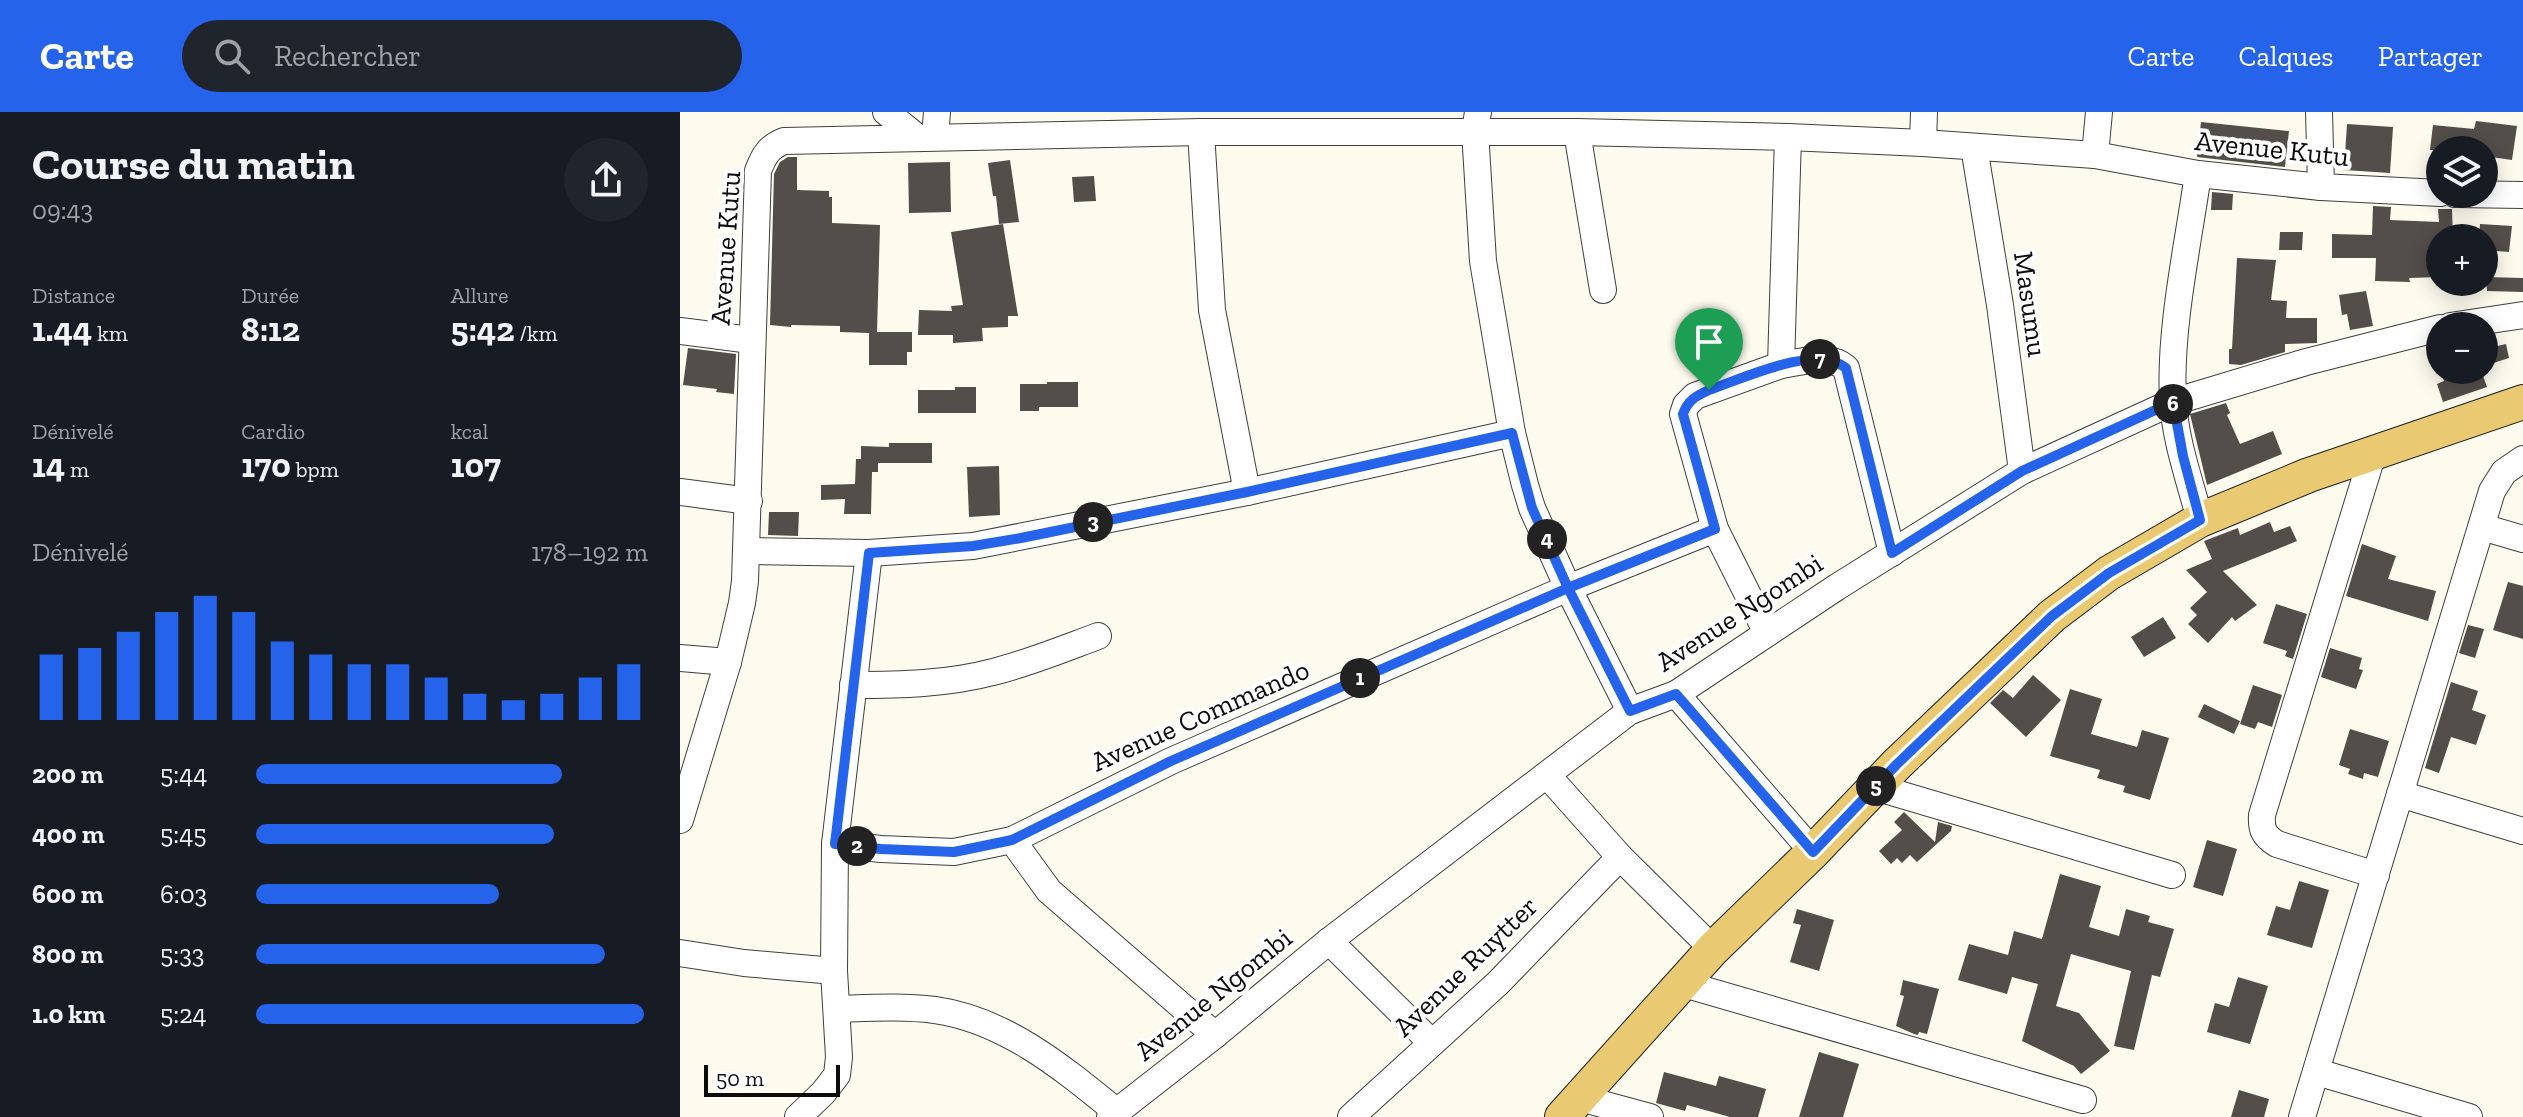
<!DOCTYPE html>
<html lang="fr">
<meta charset="utf-8">
<style>
:root{--surface:#171b24;--page:#20242c;--text:#f1f3f6;--muted:#9ea1a6;--accent:#2563eb}
body{margin:0;font-family:"Zilla Slab",serif;background:var(--page);color:var(--text);height:100vh;display:flex;flex-direction:column;font-size:30px;white-space:nowrap}
*{box-sizing:border-box;margin:0}
p{font-size:26px;color:var(--muted)}
.icon{flex:none;width:44px;height:44px;fill:none;stroke:currentColor;stroke-width:2;stroke-linecap:round;stroke-linejoin:round}
.map{position:relative;flex:1;overflow:hidden}
.panel{display:flex;flex-direction:column;background:var(--surface);width:680px}
.panel>*{flex:none}
.controls{position:absolute;left:1746px;top:24px;display:grid;gap:16px}
.controls a{display:grid;place-items:center;width:72px;height:72px;border-radius:50%;background:var(--surface);box-shadow:0 4px 20px #0003;font-size:40px}
.scale{position:absolute;left:24px;bottom:20px;width:136px;box-sizing:border-box;padding-left:8px;border:4px solid #0c0c0c;border-top:0;font-size:22px;line-height:28px;white-space:nowrap;color:#0c0c0c;-webkit-text-stroke:6px #fff;paint-order:stroke}
.pin{position:absolute;display:grid;place-items:center;width:68px;height:68px;color:#fff;margin:-82px -34px;border-radius:50% 50% 50% 0;rotate:-45deg;box-shadow:0 0 8px #0007}
.pin .icon{rotate:45deg}
.km{position:absolute;width:40px;height:40px;margin:-20px;border-radius:50%;background:#222;color:#fff;font-size:22px;line-height:40px;text-align:center}
.round{display:grid;place-items:center;flex:none;width:84px;height:84px;border-radius:42px;background:var(--page)}
.head{display:flex;align-items:center;justify-content:space-between;height:136px;padding:0 32px}
h1{font-size:44px;font-weight:700;line-height:60px}
.stats{display:grid;grid-template-columns:repeat(3,1fr);gap:12px;height:136px;padding:8px 32px}
.stats div{display:grid;align-content:center}
.stats b{font-size:34px;font-weight:700}
.stats small{font-size:22px;font-weight:400}
.stats p{font-size:22px}
.chart{height:224px;padding:16px 32px}
.chart p{display:flex;justify-content:space-between}
.chart svg{width:100%;height:144px;margin-top:8px;stroke:var(--accent);stroke-width:6}
ul{padding:0 32px;list-style:none;font-size:26px}
li{display:grid;grid-template-columns:128px 96px 1fr;align-items:center;height:60px}
li i{height:20px;border-radius:10px;background:var(--accent)}
header{display:flex;align-items:center;gap:48px;box-sizing:border-box;height:112px;padding:0 40px;background:var(--accent);color:#fff}
header strong{font-size:38px}
nav{display:flex;gap:44px;margin-inline-start:auto;font-size:28px}
.search{width:560px;height:72px;background:var(--page);display:flex;align-items:center;gap:20px;box-sizing:border-box;padding:0 28px;border-radius:44px;color:var(--muted);font-size:30px}
main{display:flex;flex:1;min-height:0}
.map>svg:first-child{display:block}
.building{fill:#544e4a}
.lines{fill:none;stroke-linecap:round;stroke-linejoin:round}
.minor-casing{stroke:#3f3f3f;stroke-width:28}
.major-casing{stroke:#1d1d1d;stroke-width:36}
.minor{stroke:#fff;stroke-width:26}
.major{stroke:#e9c972;stroke-width:34}
.route-casing{stroke:#fff;stroke-width:16}
.route{stroke:#2563eb;stroke-width:10}
.labels{text-anchor:middle;stroke-width:8;stroke-linejoin:round;paint-order:stroke}
.street-label{font-size:28px;fill:#0c0c0c;stroke:#fff}
</style>
<header>
<strong>Carte</strong>
<div class="search"><svg class="icon" aria-label="search" viewBox="0 0 24 24"><circle cx="10" cy="10" r="6"/><path d="M15 15l6 6"/></svg>Rechercher</div>
<nav><a>Carte</a><a>Calques</a><a>Partager</a></nav>
</header>
<main>
<section class="panel">
<div class="head"><div><h1>Course du matin</h1><p>09:43</p></div><a class="round"><svg class="icon" aria-label="share" viewBox="0 0 24 24"><path d="M12 15V3M7 8l5-5 5 5M5 13v7h14v-7"/></svg></a></div>
<div class="stats">
<div><p>Distance</p><b>1.44<small> km</small></b></div>
<div><p>Durée</p><b>8:12</b></div>
<div><p>Allure</p><b>5:42<small> /km</small></b></div>
</div>
<div class="stats">
<div><p>Dénivelé</p><b>14<small> m</small></b></div>
<div><p>Cardio</p><b>170<small> bpm</small></b></div>
<div><p>kcal</p><b>107</b></div>
</div>
<div class="chart"><p><span>Dénivelé</span>178–192 m</p>
<svg viewBox="0 0 160 44" preserveAspectRatio="none"><path d="M5 44V24M15 44V22M25 44V17M35 44V11M45 44V6M55 44V11M65 44V20M75 44V24M85 44V27M95 44V27M105 44V31M115 44V36M125 44V38M135 44V36M145 44V31M155 44V27"/></svg>
</div>
<ul>
<li><b>200 m</b>5:44<i style="width:78%"></i></li>
<li><b>400 m</b>5:45<i style="width:76%"></i></li>
<li><b>600 m</b>6:03<i style="width:62%"></i></li>
<li><b>800 m</b>5:33<i style="width:89%"></i></li>
<li><b>1.0 km</b>5:24<i style="width:99%"></i></li>
</ul>
</section>
<div class="map">
<svg width="1843" height="1005" viewBox="0 0 1843 1005">
<rect width="100%" height="100%" fill="#fdfaee"/>
<!-- building -->
<g class="building">
<path d="M1796,9l41,5 -5,34 -28,-4v-6h-54l3,-25 41,4z"/>
<path d="M1521,10l88,9 -4,36 -88,-10z"/>
<path d="M1667,12l46,3 -3,46 -46,-3z"/>
<path d="M108,45h9v33l32,1v6h3v26l48,2 -3,107h35v20h-5v13h-38v-32l-29,-1v-6l-49,-1v2l-21,-2 4,-151 6,-12z"/>
<path d="M330,48l9,62 -20,2 -3,-28h-3l-5,-33z"/>
<path d="M270,50l1,50 -42,1 -1,-50z"/>
<path d="M414,64l2,25 -22,1 -2,-25z"/>
<path d="M1532,80l21,2 -1,16h-21z"/>
<path d="M1693,94l18,1 -1,13 49,2 -1,-13h14l1,29h-13v39l-31,1 1,4 -35,-1 1,-23h-44v-24l40,1z"/>
<path d="M323,112l15,92h-10v11l-26,1 1,13 -30,2v-8h-35l1,-25 33,1 -1,-5 12,-1 -12,-73z"/>
<path d="M1800,112l32,2 -3,26 -25,-2v-12h-5z"/>
<path d="M1600,120h23l-1,18h-23z"/>
<path d="M1557,146l39,2 -5,40 16,1 -1,17h31v25l-32,1v8l-44,13 -12,-1v-15h3z"/>
<path d="M1806,165l37,1v14l-36,-1z"/>
<path d="M1686,179l7,35 -23,4 -3,-16 -5,1 -3,-20z"/>
<path d="M1826,232l3,14 -25,8v-17z"/>
<path d="M8,236l48,6 -2,40 -18,-2 1,-3 -34,-4z"/>
<path d="M1760,258h41l6,17 -44,15 -6,-18 7,-3z"/>
<path d="M367,270h31v25h-39v4h-19v-27h27z"/>
<path d="M275,275h21v26h-58v-23h37z"/>
<path d="M1546,291l4,10 -3,2 13,29 33,-13 9,23 -75,31 -17,-71z"/>
<path d="M209,331h43v20h-54v9h-6l-1,42h-27l1,-15 -24,1v-15l34,-1 1,-25h5v-13l28,1z"/>
<path d="M319,354l1,49 -31,2 -2,-50z"/>
<path d="M89,400h30l-1,24 -30,-1z"/>
<path d="M1590,410l4,10 16,-6 7,15 -74,30 34,34 -22,16 -3,-4 -24,26 -20,-19 9,-9 -7,-7 17,-16 -21,-22 26,-11 -8,-18 34,-13 2,7z"/>
<path d="M1682,432l34,12 -8,23 48,12 -8,30 -82,-25z"/>
<path d="M1828,470l15,4v53l-30,-9z"/>
<path d="M1596,492l31,10 -14,45 -8,-3 2,-5 -24,-8z"/>
<path d="M1483,505l13,21 -32,19 -13,-20z"/>
<path d="M1788,513l16,4 -9,29 -16,-5z"/>
<path d="M1650,536l32,10 -3,11 4,1 -7,19 -35,-12z"/>
<path d="M1353,563l28,25 -35,37 -36,-34 13,-13 10,8z"/>
<path d="M1771,570l27,9 -6,19 14,5 -10,30 -25,-8 -12,36 -14,-5z"/>
<path d="M1573,573l29,10 -10,32 -14,-5 -3,7 -15,-5z"/>
<path d="M1390,577l32,10 -11,35 46,13 5,-17 27,8 -19,62 -27,-8 2,-6 -28,-8 3,-8 -50,-14z"/>
<path d="M1524,592l36,17 -6,13 -36,-17z"/>
<path d="M1670,617l39,12 -11,36 -14,-4 -1,6 -15,-5 2,-5 -11,-4z"/>
<path d="M1224,700l31,30 3,-20 14,4 -1,5 -34,31 -7,-7 -8,8 -5,-5 -6,6 -12,-13 23,-21 -8,-8z"/>
<path d="M1527,728l30,9 -14,47 -30,-9z"/>
<path d="M1380,762l41,12 -12,41 30,9 7,-27 24,7 -2,6 26,7 -14,48 -8,-2 -18,75 -20,-4 17,-75 -60,-17 -15,52 23,7 31,38 -29,23 -7,-8 -52,-25 16,-57 -26,-7 -5,17 -49,-14 11,-36 39,11 6,-24 28,8z"/>
<path d="M1619,769l30,9 -17,58 -45,-13 9,-29 14,4z"/>
<path d="M1117,797l37,11 -15,51 -29,-9 11,-37 -8,-2z"/>
<path d="M1558,865l30,9 -18,58 -43,-12 8,-29 14,4z"/>
<path d="M1223,868l36,9 -12,45 -8,-2 -1,3 -4,-1 -18,-8 8,-30 -4,-1z"/>
<path d="M1139,940l40,12 -16,53h-44z"/>
<path d="M984,960l52,14 3,-10 47,13 -8,28h-28l-43,-12 -2,6 -29,-8z"/>
<path d="M1559,978l30,9 -5,18h-33z"/>
</g>
<g class="lines">
<!-- minor casing -->
<g class="minor-casing">
<g id="minor">
<path d="M206,0l31,25"/>
<path d="M798,0l-3,19 8,130 29,172 13,52 7,23 36,80 62,123"/>
<path d="M1639,0l2,75"/>
<path d="M521,20l11,178 35,182"/>
<path d="M897,20l26,158"/>
<path d="M255,25l2,-25"/>
<path d="M1243,31l1,-31"/>
<path d="M1294,35l26,158 22,166"/>
<path d="M1415,43l4,-43"/>
<path d="M1518,62c-10,71 -29,156 -25,226 2,41 17,81 27,120"/>
<path d="M1775,82l68,1"/>
<path d="M1770,214l73,-11"/>
<path d="M0,219l71,9"/>
<path d="M1101,253c22,-3 47,-12 65,3l46,185"/>
<path d="M1693,341l-111,362c-1,15 2,21 15,29l99,31"/>
<path d="M0,380l69,9"/>
<path d="M1802,415l41,12"/>
<path d="M67,439l122,2 104,-7 274,-54 265,-59"/>
<path d="M1087,521l-52,-104 -32,-115 3,-9 9,-9 86,-31 7,-228"/>
<path d="M0,546l48,4"/>
<path d="M173,573c47,0 94,-1 140,-13 36,-9 70,-23 105,-36"/>
<path d="M996,582l137,158"/>
<path d="M867,663l73,82 93,92"/>
<path d="M1195,675l297,88"/>
<path d="M1720,682l123,37"/>
<path d="M0,708l48,-158 14,-59 3,-22 13,-410c6,-16 11,-24 26,-30l417,-9h376l211,5 135,6 172,12 103,19 123,13 119,6"/>
<path d="M332,728l37,51 166,144"/>
<path d="M155,732l46,5 73,3 58,-12 159,-79 397,-173 147,-59"/>
<path d="M649,829l103,102"/>
<path d="M0,841l64,10 90,8"/>
<path d="M1004,872l399,116"/>
<path d="M157,897c33,-1 65,-3 98,1 71,10 129,59 182,102"/>
<path d="M1637,960l152,45"/>
<path d="M900,986l70,19"/>
<path d="M118,1005l25,-24 14,-18 2,-18 -5,-86 1,-127 34,-291"/>
<path d="M430,1005l105,-82 114,-94 301,-230 46,-17 161,-107 185,-116 151,-69 133,-40 134,-34"/>
<path d="M671,1005l147,-134 122,-126"/>
<path d="M1622,1005l190,-626 12,-19 19,-13"/>
</g>
</g>
<!-- major casing -->
<g class="major-casing">
<path id="major" d="M882,1005l151,-168 100,-97 84,-88 155,-148 57,-43 91,-53 109,-45 214,-73"/>
</g>
<!-- minor -->
<use href="#minor" class="minor"/>
<!-- major -->
<use href="#major" class="major"/>
</g>
<g class="lines">
<!-- route casing -->
<g class="route-casing">
<path id="route" d="M1029,278c-13,6 -21,10 -26,24l32,115 -147,59 -397,173 -159,79 -58,12 -73,-3 -46,-5 34,-291 104,-7 48,-8 226,-46 265,-59 20,75 36,80 62,123 46,-17 137,158 84,-88 155,-148 57,-43 91,-53 -17,-64 -10,-54 -151,69 -130,82 -46,-185c-30,-25 -104,11 -137,22"/>
</g>
<!-- route -->
<use href="#route" class="route"/>
</g>
<g class="labels">
<!-- street labels -->
<g class="street-label">
<text transform="translate(1592 36) rotate(6)" y="10">Avenue Kutu</text>
<text transform="translate(45 136) rotate(-86)" y="10">Avenue Kutu</text>
<text transform="translate(1351 192) rotate(82)" y="10">Masumu</text>
<text transform="translate(1059 500) rotate(-33)" y="10">Avenue Ngombi</text>
<text transform="translate(520 603) rotate(-24)" y="10">Avenue Commando</text>
<text transform="translate(785 854) rotate(-44)" y="10">Avenue Ruytter</text>
<text transform="translate(533 882) rotate(-39)" y="10">Avenue Ngombi</text>
</g>
</g>
</svg>
<div class="controls">
<a><svg class="icon" aria-label="layers" viewBox="0 0 24 24"><path d="M12 4l9 5-9 5-9-5zM3 14l9 5 9-5"/></svg></a>
<a>+</a>
<a>−</a>
</div>
<div class="scale">50 m</div>
<div class="pin" style="left:1029px;top:278px;background:#1e9e55"><svg class="icon" aria-label="arrive" viewBox="0 0 24 24"><path d="M6 21V4h12l-3 4 3 4H6"/></svg></div>
<b class="km" style="left:680px;top:566px">1</b>
<b class="km" style="left:177px;top:734px">2</b>
<b class="km" style="left:413px;top:410px">3</b>
<b class="km" style="left:867px;top:427px">4</b>
<b class="km" style="left:1196px;top:674px">5</b>
<b class="km" style="left:1493px;top:292px">6</b>
<b class="km" style="left:1140px;top:247px">7</b>
</div>
</main>
